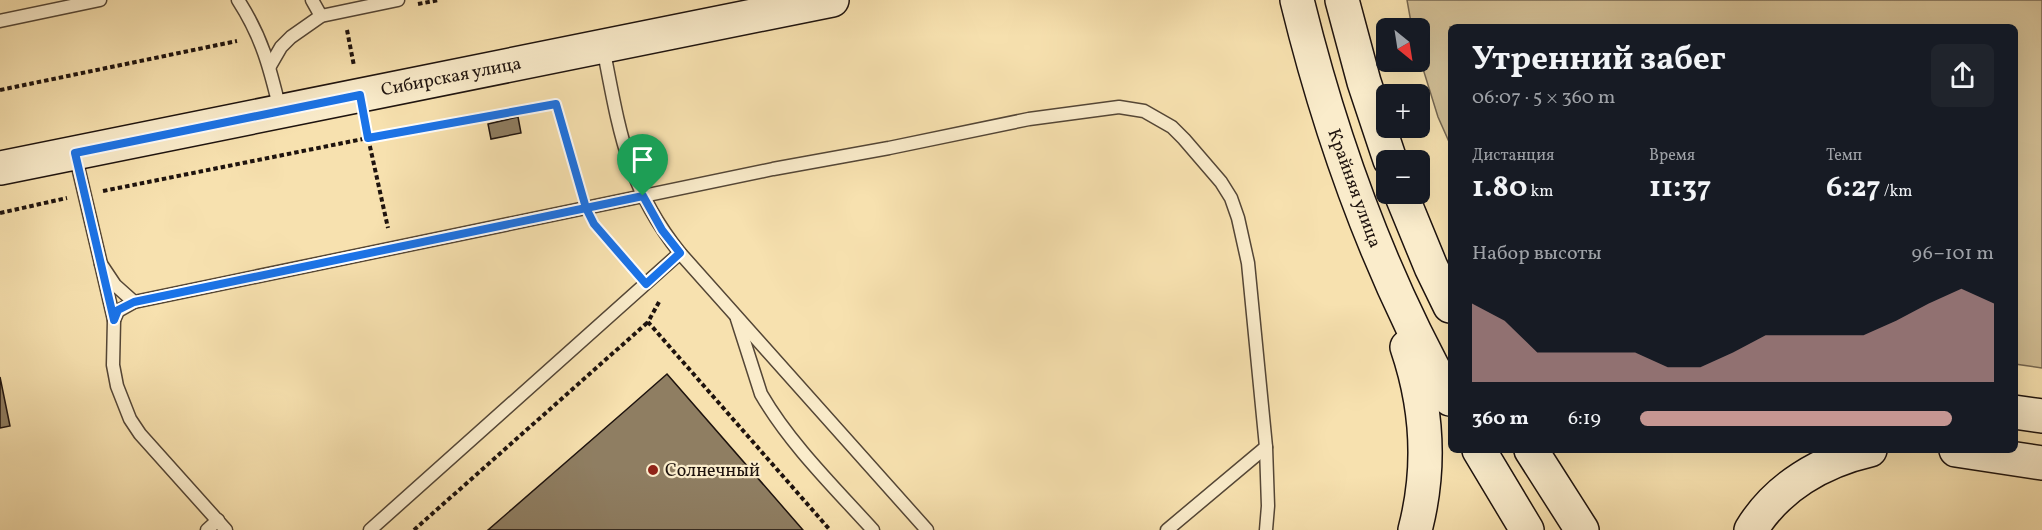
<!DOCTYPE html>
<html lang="ru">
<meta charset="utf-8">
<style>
:root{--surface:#171b24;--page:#20242c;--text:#f1f3f6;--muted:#9ea1a6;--accent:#c59692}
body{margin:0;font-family:Vollkorn,serif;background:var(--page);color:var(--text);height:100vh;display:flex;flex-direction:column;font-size:22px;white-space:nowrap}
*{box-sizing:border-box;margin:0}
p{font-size:20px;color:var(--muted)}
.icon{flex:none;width:33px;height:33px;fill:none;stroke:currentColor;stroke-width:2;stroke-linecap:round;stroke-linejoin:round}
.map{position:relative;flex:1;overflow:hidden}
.side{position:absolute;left:1448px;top:24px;width:570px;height:429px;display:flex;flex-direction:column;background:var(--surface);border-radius:9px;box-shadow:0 6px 24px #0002}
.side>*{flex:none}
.needle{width:39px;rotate:150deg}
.tools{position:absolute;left:1376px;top:18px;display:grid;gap:12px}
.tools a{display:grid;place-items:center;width:54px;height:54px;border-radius:9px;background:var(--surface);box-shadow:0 6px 24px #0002;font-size:30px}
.pin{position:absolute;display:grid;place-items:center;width:51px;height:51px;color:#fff;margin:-62px -26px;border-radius:50% 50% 50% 0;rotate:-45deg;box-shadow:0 0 6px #0007}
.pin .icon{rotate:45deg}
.round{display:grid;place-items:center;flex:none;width:63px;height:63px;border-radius:9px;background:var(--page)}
.headline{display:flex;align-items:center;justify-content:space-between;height:102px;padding:0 24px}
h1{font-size:33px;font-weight:700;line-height:45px}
.metrics{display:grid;grid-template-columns:repeat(3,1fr);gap:9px;height:102px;padding:6px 24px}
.metrics div{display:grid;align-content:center}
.metrics b{font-size:30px;font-weight:700}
.metrics small{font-size:16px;font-weight:400}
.metrics p{font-size:16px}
.chart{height:168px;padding:12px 24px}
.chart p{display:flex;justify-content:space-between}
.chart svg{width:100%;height:108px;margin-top:6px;fill:var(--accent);opacity:.7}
ul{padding:0 24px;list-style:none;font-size:20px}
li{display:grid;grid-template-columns:96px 72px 1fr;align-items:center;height:45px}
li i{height:15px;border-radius:8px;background:var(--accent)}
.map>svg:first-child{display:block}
.green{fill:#d2be94;stroke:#786851;stroke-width:1.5}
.building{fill:#8f7e62;stroke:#1e130e;stroke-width:1.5}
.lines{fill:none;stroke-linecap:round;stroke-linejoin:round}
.lane-casing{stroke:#544636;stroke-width:15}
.secondary-casing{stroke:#1e130e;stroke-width:36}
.path{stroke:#1e130e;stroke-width:4;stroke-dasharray:4.5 3;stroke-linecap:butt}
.lane{stroke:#faeccb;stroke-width:12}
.secondary{stroke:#faeccb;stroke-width:33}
.route-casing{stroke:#fff;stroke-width:12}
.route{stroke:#1a73e8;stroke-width:8}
.poi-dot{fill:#8f2418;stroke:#faeccb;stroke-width:2}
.labels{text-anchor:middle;stroke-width:4.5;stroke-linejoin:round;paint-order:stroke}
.street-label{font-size:18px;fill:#1e130e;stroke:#faeccb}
.poi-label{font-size:18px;fill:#1e130e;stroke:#faeccb;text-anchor:start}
</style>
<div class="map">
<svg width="2042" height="530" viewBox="0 0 2042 530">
<rect width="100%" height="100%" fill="#f7e1af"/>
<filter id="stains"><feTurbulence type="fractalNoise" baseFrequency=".00333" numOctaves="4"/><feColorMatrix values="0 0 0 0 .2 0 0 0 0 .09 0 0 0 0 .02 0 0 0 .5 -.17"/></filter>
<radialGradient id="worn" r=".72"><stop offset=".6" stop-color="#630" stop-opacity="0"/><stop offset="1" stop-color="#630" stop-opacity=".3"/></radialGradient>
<!-- green -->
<path class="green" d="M1407,0h635v368l-27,-4 -1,-337h-564v117l-12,-27 -19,-61v-28h-7z"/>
<!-- building -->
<g class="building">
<path d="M518,117l3,16 -30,6 -3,-15z"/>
<path d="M667,374l136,156h-315l138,-120z"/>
<path d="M0,377l10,49 -10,2z"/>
</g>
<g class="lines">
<!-- lane casing -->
<g class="lane-casing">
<g id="lane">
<path d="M238,0c24,37 32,68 42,110"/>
<path d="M312,0l9,16"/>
<path d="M0,21l100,-21"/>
<path d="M603,47c16,81 23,139 77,206l247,277"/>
<path d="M270,66l11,-19 10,-10 30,-21 77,-16"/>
<path d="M75,154l26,110 14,21 19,17"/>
<path d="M101,264l13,56 -1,45 4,21 13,33 10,15 86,96"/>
<path d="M737,319l24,75c29,50 73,93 112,136"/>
<path d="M114,320l4,-9 16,-9 639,-133 116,-21 140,-29 90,-12 25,4 28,16 12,12 37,43 10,16 7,20 10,45 18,184 2,59 -2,24"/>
<path d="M207,530l11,-10"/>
<path d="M370,530l310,-277"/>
<path d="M1167,530l99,-83"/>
</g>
</g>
<!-- secondary casing -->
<g class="secondary-casing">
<g id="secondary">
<path d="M1297,0c34,139 83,275 153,399"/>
<path d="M1342,0l22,82 26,78"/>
<path d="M0,168l832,-168"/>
<path d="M1401,194l30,73 19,39"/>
<path d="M1407,347c20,59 24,122 8,183"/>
<path d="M2014,412l28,4"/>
<path d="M1479,450l48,80"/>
<path d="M1531,450l51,80"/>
<path d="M1956,450l86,13"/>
<path d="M1751,530c26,-43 71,-69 119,-80"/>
</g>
</g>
<!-- path -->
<g class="path">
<path d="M418,4l21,-4"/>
<path d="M347,30l7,36"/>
<path d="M0,90l237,-49"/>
<path d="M365,124l23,104"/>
<path d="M103,191l265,-53 188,-34 25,86"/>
<path d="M0,213l67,-15"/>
<path d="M597,227l36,42"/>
<path d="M659,302l-11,20 182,208"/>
<path d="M414,530l234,-208"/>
</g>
<!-- lane -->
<use href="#lane" class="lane"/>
<!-- secondary -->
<use href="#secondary" class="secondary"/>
</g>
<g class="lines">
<!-- route casing -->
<g class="route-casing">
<path id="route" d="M643,196l-57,12 -30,-104 -188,34 -8,-43 -285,58 39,167 4,-10 16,-8 452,-94 8,16 52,60 34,-31 -18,-23 -19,-34"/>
</g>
<!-- route -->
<use href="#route" class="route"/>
</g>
<!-- markers -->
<circle class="poi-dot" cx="653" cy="470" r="6"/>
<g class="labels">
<!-- street labels -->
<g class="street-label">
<text transform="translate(451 76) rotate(-11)" y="6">Сибирская улица</text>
<text transform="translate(1355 188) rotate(70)" y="6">Крайняя улица</text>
</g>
<!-- poi labels -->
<g class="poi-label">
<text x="665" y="476">Солнечный</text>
</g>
</g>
<rect width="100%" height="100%" filter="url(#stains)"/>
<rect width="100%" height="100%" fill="url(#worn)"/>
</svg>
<div class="tools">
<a><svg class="needle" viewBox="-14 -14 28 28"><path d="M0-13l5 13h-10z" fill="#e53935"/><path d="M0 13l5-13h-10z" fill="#9ea1a6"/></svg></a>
<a>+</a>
<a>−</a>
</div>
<div class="pin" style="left:643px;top:196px;background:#1e9e55"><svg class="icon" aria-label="arrive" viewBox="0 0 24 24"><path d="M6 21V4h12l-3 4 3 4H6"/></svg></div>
<section class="side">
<div class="headline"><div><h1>Утренний забег</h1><p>06:07 · 5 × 360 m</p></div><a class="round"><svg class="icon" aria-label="share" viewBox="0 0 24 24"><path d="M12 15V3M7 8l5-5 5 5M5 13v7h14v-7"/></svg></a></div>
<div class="metrics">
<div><p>Дистанция</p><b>1.80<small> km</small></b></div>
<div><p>Время</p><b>11:37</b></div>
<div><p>Темп</p><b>6:27<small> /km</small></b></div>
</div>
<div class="chart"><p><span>Набор высоты</span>96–101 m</p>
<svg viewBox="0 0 160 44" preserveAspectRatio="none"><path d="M0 44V12L10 19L20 32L30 32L40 32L50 32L60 38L70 38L80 32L90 25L100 25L110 25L120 25L130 19L140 12L150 6L160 12V44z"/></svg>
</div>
<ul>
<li><b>360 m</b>6:19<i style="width:88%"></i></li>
</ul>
</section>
</div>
